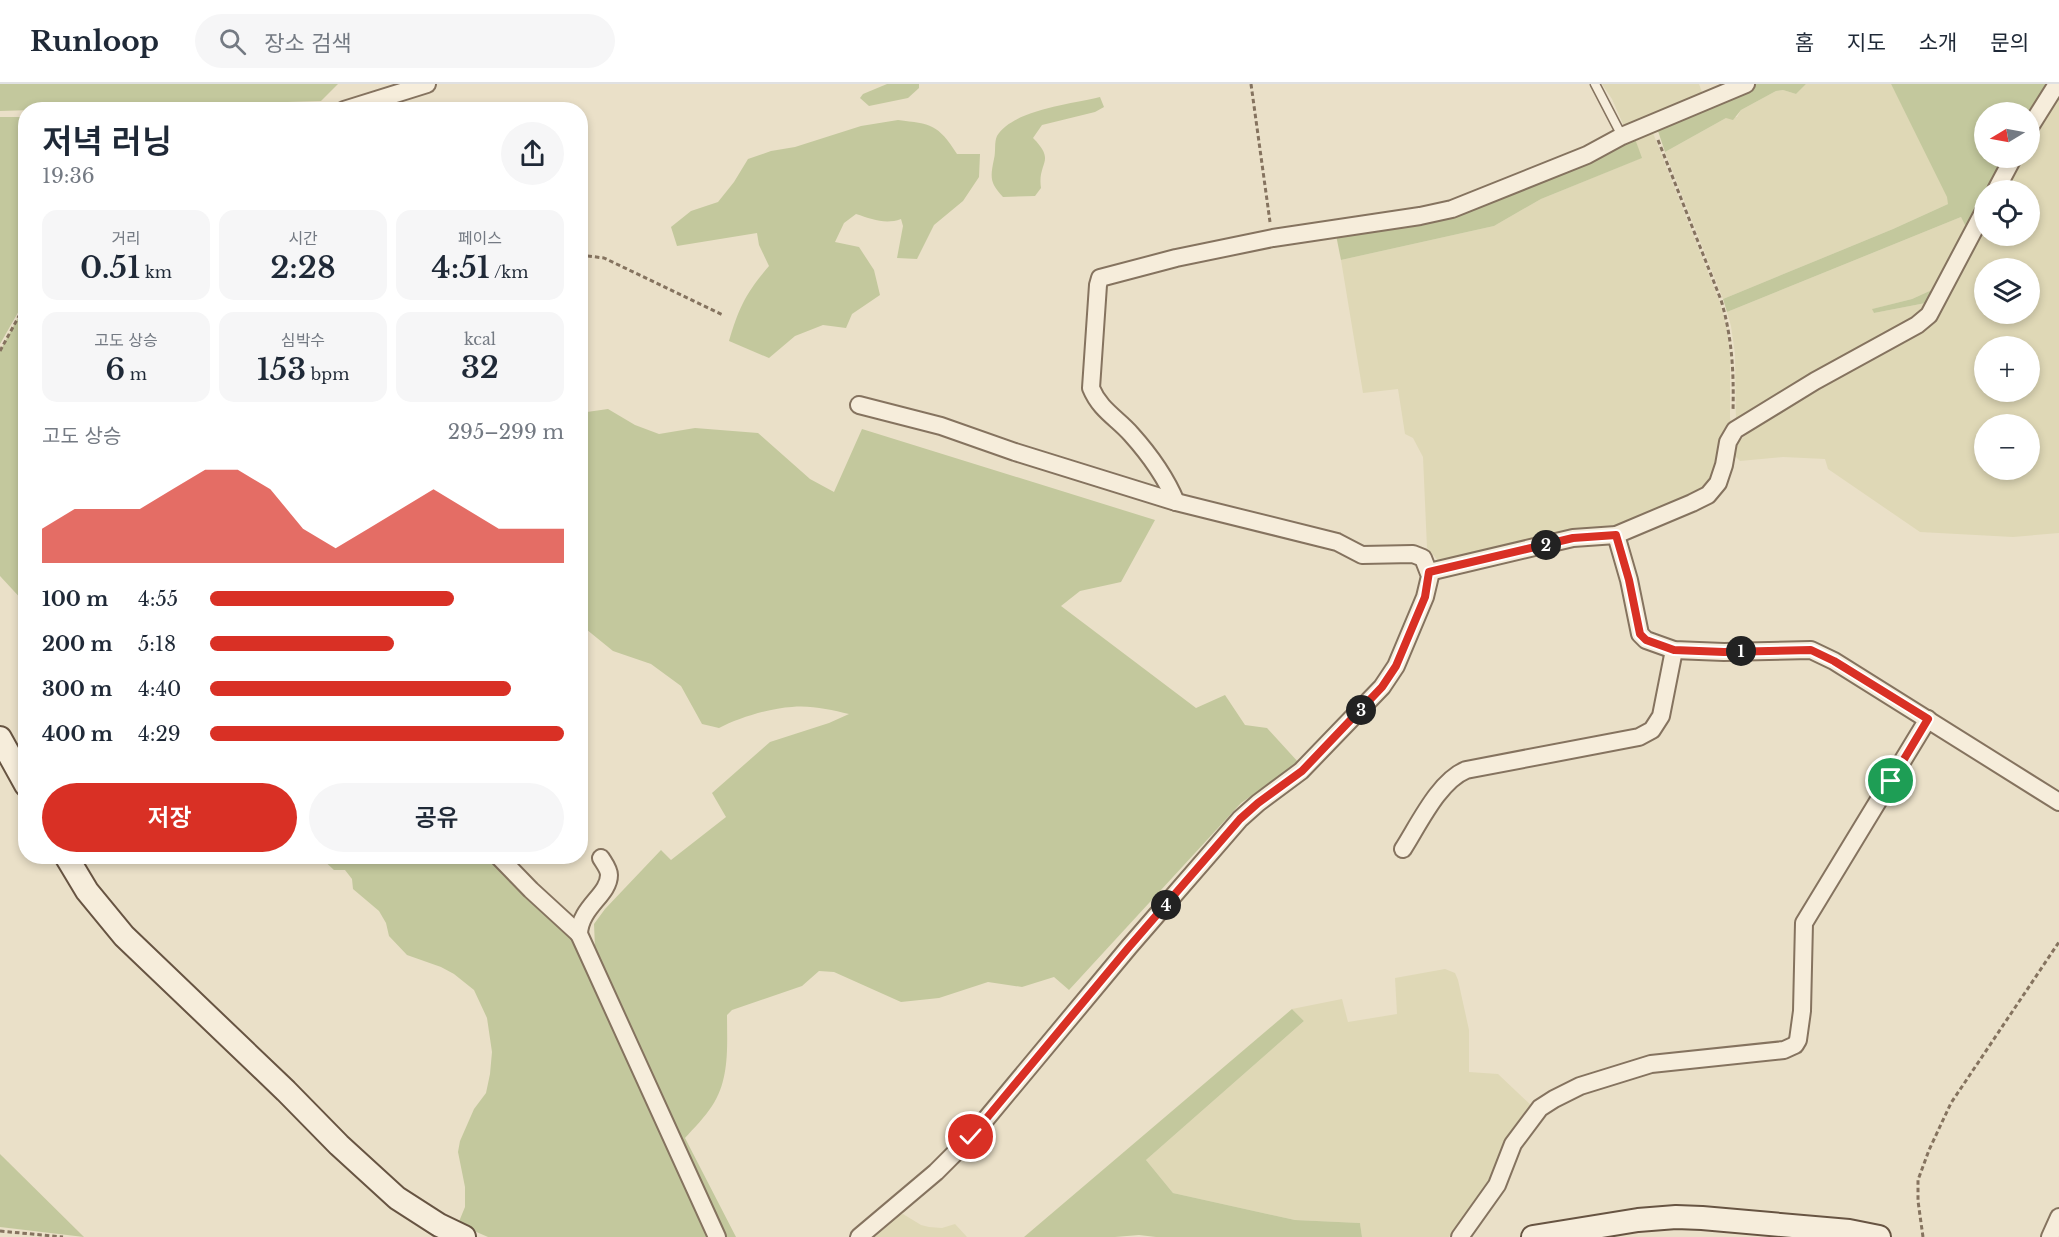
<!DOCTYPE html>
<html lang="ko">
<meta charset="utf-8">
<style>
:root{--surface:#fff;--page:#f6f6f7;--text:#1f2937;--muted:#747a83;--line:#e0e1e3;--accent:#d93025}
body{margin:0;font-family:"Libre Baskerville","Noto Sans KR",serif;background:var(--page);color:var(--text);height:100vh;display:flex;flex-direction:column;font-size:22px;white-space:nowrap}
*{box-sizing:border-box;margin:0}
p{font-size:20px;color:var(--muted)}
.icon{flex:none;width:33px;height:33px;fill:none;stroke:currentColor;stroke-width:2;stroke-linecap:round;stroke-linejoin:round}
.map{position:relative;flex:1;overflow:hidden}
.panel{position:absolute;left:18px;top:18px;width:570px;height:762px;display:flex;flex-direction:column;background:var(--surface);border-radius:24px;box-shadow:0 3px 9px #0003}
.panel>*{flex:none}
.needle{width:39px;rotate:260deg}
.tools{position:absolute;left:1974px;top:18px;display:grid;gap:12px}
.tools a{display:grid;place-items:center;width:66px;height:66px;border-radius:50%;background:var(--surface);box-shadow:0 3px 9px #0003;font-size:30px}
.pin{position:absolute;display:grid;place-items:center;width:51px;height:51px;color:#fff;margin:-26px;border:3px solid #fff;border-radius:50%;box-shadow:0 2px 6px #0007}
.km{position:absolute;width:30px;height:30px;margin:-15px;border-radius:50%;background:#222;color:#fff;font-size:16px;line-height:30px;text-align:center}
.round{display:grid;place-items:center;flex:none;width:63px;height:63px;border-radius:32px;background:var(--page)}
.overview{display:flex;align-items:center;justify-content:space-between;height:102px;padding:0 24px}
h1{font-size:33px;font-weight:600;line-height:45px}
.figures{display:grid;grid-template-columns:repeat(3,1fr);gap:9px;height:102px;padding:6px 24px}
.figures div{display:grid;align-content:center;border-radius:15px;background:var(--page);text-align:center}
.figures b{font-size:30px;font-weight:600}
.figures small{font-size:16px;font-weight:400}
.figures p{font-size:16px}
.chart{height:168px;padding:12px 24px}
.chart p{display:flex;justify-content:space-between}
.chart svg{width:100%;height:108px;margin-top:6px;fill:var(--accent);opacity:.7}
.button{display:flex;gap:12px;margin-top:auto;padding:12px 24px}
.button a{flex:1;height:69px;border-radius:36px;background:var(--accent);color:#fff;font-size:24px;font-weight:600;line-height:69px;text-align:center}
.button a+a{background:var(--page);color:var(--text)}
ul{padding:0 24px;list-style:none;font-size:20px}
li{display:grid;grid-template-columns:96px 72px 1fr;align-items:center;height:45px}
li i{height:15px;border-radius:8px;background:var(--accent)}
header{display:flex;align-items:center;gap:36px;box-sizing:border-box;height:84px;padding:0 30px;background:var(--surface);border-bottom:2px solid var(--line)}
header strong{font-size:28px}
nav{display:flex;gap:33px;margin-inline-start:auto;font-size:21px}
.search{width:420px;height:54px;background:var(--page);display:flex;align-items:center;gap:15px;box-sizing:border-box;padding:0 21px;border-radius:33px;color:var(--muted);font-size:22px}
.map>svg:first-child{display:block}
.farmland{fill:#dfd8b6;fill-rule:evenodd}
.green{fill:#c3c89d}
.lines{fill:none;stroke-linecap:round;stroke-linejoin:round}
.lane-casing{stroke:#85735f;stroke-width:11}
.street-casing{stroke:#85735f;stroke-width:20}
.secondary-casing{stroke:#675442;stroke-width:26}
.path{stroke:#85735f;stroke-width:3;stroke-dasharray:4.5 3;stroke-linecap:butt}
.lane{stroke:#f6eddb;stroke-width:8}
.street{stroke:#f6eddb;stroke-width:16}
.secondary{stroke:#f6eddb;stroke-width:22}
.route-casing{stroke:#fff;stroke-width:12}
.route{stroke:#d93025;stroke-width:8}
</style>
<header>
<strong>Runloop</strong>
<div class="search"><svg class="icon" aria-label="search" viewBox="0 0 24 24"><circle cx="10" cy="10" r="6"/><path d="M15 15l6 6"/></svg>장소 검색</div>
<nav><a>홈</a><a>지도</a><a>소개</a><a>문의</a></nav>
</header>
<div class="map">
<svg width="2059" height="1153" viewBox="0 0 2059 1153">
<rect width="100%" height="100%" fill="#eae0c8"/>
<!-- farmland -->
<g class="farmland">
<path d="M1602,0h97l6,16 -79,31 -14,-32z"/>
<path d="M1806,0h85l57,113v7l-55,25 -170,70 -58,-147 61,-34 11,-1 4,-7 35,-19 7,-1 13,4z"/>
<path d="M2059,5v444l-46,4 -93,-5 -92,-63 -3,-10 -42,-2 -43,4 -6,-6 -1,-8 16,-15 43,-28 94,-51 33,-22 17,-15 14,-21 34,-70v11h46v-46h-28l17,-32h11v-19zM1984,184h46v46h-46zM1984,262h46v46h-46zM1984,340h46v46h-46z"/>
<path d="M1651,44l68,172 8,28 3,27v63l3,12 -22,55 -68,36 -201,44 -15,-17 -4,-91 -10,-19 -8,-4 -7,-45 -35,4 -22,-133 153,-34 47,-27 100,-41 -7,-22z"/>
<path d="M1961,133l6,12 -33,60 -22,10 -39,10 1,4 62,-12 -11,17 -189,108 -1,-72 -4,-28 -4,-14z"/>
<path d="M1445,885l10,4 3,7 11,50v42l29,2 37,35 -28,35 -8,13 -15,36 -35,44h-87l-2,-14 -65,-3 -122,-27 -27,-33 158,-139 -12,-12 50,-10 6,23 49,-8 -2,-36z"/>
<path d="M903,1130l18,11 8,2 13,1 13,-4 12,13h-103l27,-20z"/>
</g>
<!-- green -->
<g class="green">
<path d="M0,0h338l-17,17 -321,10z"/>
<path d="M887,0h32v4l-11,10 -39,8 -9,-8 3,-4z"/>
<path d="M1756,0h50l-10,10 -13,-4 -7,1 -35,19 -8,10 -7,-2 -61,34 -9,-27 73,-28z"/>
<path d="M1891,0h161l-22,28h-46v46h26l-17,32h-9v16l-48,95 -62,12 -2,-4 40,-10 22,-10 33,-60 -6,-12 -234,95 -4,-13 170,-70 55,-25 -1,-7z"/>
<path d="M1100,13l4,10 -9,5 -53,13 -9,13c24,24 4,24 8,50l-6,8 -32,1c-13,-14 -13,-19 -9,-38 2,-7 0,-17 3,-23 15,-26 75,-32 103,-39z"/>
<path d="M0,33h25l1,188 -6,4 -20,35z"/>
<path d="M898,36c33,4 40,4 59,34h23l-1,23 -16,24 -29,24 -17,34 -20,-1 6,-32 -2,-7c-16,6 -29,0 -45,-5l-12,9 -9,19 24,5 15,23 6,25 -28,19 -6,14 -23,-3 -28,11 -26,22 -40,-17c10,-34 17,-48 40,-75l-10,-21 -2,-12 -80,13 -6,-19 20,-16 27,-9 16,-20 14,-23 23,-8 24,-4 66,-21z"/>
<path d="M1634,52l8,22 -101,41 -47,27 -153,34 -5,-25 135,-25 39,-15z"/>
<path d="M25,228v291l-25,-27v-225l19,-35z"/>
<path d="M608,325l27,16 24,9 36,-6 63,5 52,46 24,13 28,-63 293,91 -34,62 -41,9 -19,15 135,102 29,-13 20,30 22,3 32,35 -58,40 -172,187 -15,-13 -32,10 -34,-5 -49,16 -38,4 -67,-30 -15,-1 -17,15 -70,24 -5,5c0,31 3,64 -15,91 -7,11 -18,22 -27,32l51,99h-11l-106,-237 -20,-39 -4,-13 -1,-24 11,-15 56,-59 10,10 55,-43 -14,-24 58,-51 59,-19 20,-9c-18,-4 -38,-9 -57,-7 -22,1 -54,11 -73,21l-17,-4 -21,-38 -30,-22 -38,-13 -32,-26 -1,-212z"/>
<path d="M320,773h169l80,78 140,302h-221l-30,-13 7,-17v-20l-7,-35 2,-11 14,-32 12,-16 4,-19 2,-22 -5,-34 -13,-28 -20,-16 -13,-7 -34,-12 -18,-19 -3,-13 -7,-12 -26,-22 -1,-10 -7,-9h-11z"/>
<path d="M1292,925l12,12 -158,139 27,33 122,27 65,3 2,14h-206l-17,-2 -24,2h-91z"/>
<path d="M0,1070l84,83 -84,-10z"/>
</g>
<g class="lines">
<!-- lane casing -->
<g class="lane-casing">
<path id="lane" d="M1595,0l27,52"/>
</g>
<!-- street casing -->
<g class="street-casing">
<g id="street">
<path d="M344,26l83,-26"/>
<path d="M2030,43l27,-43"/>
<path d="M1996,106l17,-32"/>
<path d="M1176,418c-10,-24 -27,-48 -45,-68 -14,-16 -31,-24 -40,-46l7,-103 2,-7 76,-20 97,-20 147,-22 32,-7 135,-54 35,-19 124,-52"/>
<path d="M1616,451l13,45 11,54 6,6 28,10 50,2 87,-2 23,11 225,141"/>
<path d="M1429,488l144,-34 43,-3 76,-32 16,-8 10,-12 6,-18 4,-23 7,-12 80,-49 102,-56 12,-10 55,-104"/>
<path d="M1403,765c16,-25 36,-68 63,-79l173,-33 13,-7 9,-14 13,-66"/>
<path d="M498,772l33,34 48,44"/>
<path d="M601,774c3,5 8,11 8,17 0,20 -29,32 -30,59l138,303"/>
<path d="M859,1153l77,-65 35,-35 158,-190 111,-128 18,-16 43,-32 81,-84 14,-21 29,-69 5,-21 -7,-18 -10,-4 -51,1 -25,-13 -161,-40 -161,-50 -74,-26 -82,-21"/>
<path d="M1460,1153l37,-52 16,-41 27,-36 14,-9 26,-13 71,-22 133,-14 11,-5 3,-5 4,-29 2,-88 124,-204"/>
<path d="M2050,1153l9,-20"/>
</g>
</g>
<!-- secondary casing -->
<g class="secondary-casing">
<g id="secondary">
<path d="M0,654l26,47"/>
<path d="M66,772l21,35 37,45 162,155 53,54 58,53 42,27 25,12"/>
<path d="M1533,1153l105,-17 38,-3 26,1 147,13 30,6"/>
</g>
</g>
<!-- path -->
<g class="path">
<path d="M1251,0l19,138"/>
<path d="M1658,56l63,160c11,37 13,72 12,111"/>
<path d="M580,171l24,3 119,57"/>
<path d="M0,267l19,-35 7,-4"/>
<path d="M0,1147l63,6"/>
<path d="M1923,1153l-5,-36v-21l11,-30 22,-47 108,-161"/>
</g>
<!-- lane -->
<use href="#lane" class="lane"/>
<!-- street -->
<use href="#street" class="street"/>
<!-- secondary -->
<use href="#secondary" class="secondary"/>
</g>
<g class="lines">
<!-- route casing -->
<g class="route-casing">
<path id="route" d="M971,1053l158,-190 111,-128 18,-16 44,-32 80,-84 14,-21 29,-69 4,-25 144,-34 43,-3 13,45 11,54 6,6 28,10 50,2 87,-2 23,11 94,58 -37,62"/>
</g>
<!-- route -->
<use href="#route" class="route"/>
</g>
</svg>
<div class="tools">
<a><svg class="needle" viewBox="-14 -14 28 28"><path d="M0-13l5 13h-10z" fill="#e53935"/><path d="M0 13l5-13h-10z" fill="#747a83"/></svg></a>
<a><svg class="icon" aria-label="locate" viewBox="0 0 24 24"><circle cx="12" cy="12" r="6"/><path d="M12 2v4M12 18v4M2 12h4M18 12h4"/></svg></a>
<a><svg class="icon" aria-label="layers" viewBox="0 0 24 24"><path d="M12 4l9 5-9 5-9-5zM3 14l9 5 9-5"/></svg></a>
<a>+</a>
<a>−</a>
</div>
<div class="pin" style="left:1891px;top:697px;background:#1e9e55"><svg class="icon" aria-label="arrive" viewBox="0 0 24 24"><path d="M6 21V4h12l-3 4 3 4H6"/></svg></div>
<div class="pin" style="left:971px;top:1053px;background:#d93025"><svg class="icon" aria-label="check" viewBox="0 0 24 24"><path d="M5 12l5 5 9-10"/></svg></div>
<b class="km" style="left:1741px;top:567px">1</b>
<b class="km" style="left:1546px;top:461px">2</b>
<b class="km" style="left:1361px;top:626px">3</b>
<b class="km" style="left:1166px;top:821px">4</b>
<section class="panel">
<div class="overview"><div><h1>저녁 러닝</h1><p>19:36</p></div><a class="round"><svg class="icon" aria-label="share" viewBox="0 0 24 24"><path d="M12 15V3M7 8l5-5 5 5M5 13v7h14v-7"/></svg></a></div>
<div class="figures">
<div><p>거리</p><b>0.51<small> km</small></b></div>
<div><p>시간</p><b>2:28</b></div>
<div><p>페이스</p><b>4:51<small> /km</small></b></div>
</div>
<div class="figures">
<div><p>고도 상승</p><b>6<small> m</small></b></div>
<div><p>심박수</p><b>153<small> bpm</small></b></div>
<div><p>kcal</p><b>32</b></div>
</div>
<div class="chart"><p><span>고도 상승</span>295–299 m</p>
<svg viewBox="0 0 160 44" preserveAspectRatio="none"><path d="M0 44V30L10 22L20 22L30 22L40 14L50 6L60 6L70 14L80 30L90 38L100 30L110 22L120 14L130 22L140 30L150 30L160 30V44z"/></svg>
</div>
<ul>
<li><b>100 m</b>4:55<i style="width:69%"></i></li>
<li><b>200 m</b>5:18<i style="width:52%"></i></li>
<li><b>300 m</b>4:40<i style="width:85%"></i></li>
<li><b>400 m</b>4:29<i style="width:100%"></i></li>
</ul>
<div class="button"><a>저장</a><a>공유</a></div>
</section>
</div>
